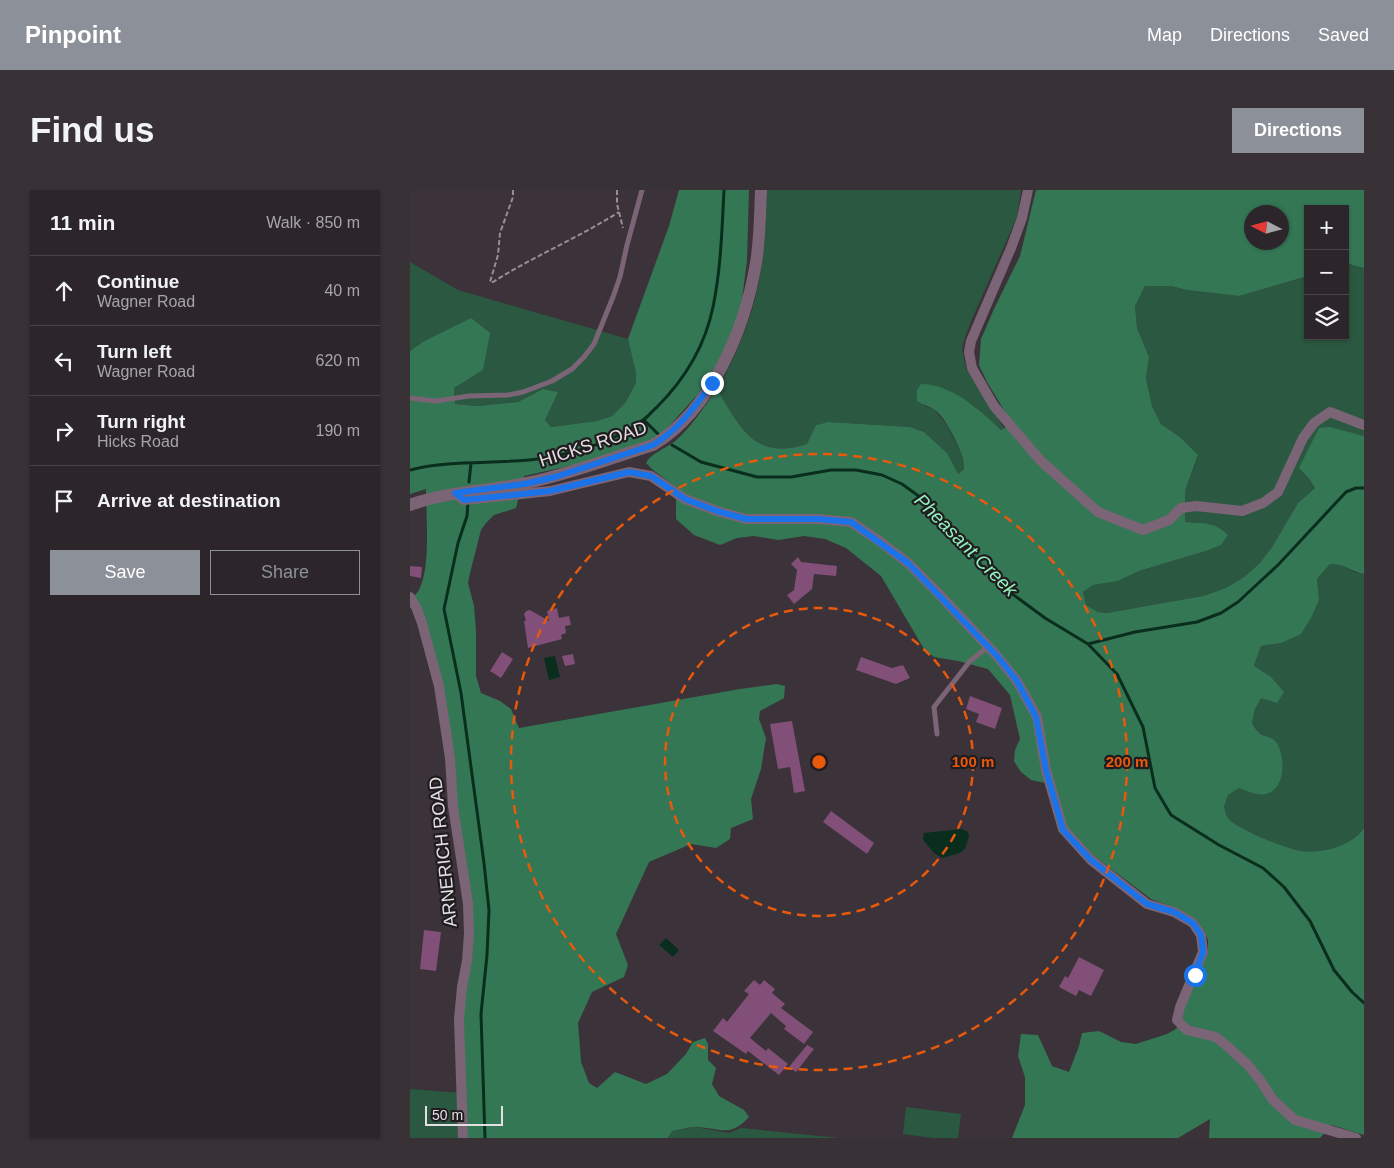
<!DOCTYPE html>
<html lang="en">
<head>
<meta charset="utf-8">
<style>
	:root { --surface:#2c262b; --page:#383237; --text:#f1f3f6; --muted:#a6a5a9; --line:#484347; --accent:#8c9099 }
	body { margin:0; font-family:Helvetica,sans-serif; background:var(--page); color:var(--text) }
	.controls { position:absolute; right:15px; top:15px; display:grid; overflow:hidden; border-radius:0px; box-shadow:0 1px 4px #0004 }
	.controls button { width:45px; height:45px; display:grid; place-items:center; padding:0; border:0; border-bottom:1px solid var(--line); background:var(--surface); color:var(--text); font:25px sans-serif }
	.compass { position:absolute; left:834px; top:15px; width:45px; height:45px; border-radius:50%; background:var(--surface); box-shadow:0 1px 4px #0004; rotate:276deg }
	.scale { position:absolute; left:15px; bottom:12px; width:78px; box-sizing:border-box; padding-left:5px; border:2px solid #e4dfe2; border-top:0; font-size:14px; line-height:18px; white-space:nowrap; color:#e4dfe2; -webkit-text-stroke:4px #201c1f; paint-order:stroke }
	.stop { position:absolute; width:15px; height:15px; margin:-11px; border:4px solid #1a73e8; border-radius:50%; background:#fff }
	.stop.end { background:#1a73e8; border-color:#fff; box-shadow:0 1px 5px #0008 }
	.list { margin:0; padding:0; list-style:none }
	h2 { display:flex; justify-content:space-between; align-items:center; height:65px; margin:0; padding:0 20px; font-size:21px }
	h2 small { font-size:16px; font-weight:400; color:var(--muted) }
	.list li { display:grid; grid-template-columns:32px 1fr auto; gap:15px; align-items:center; box-sizing:border-box; height:70px; padding:0 20px; border-top:1px solid var(--line) }
	.list b { display:block; font-size:19px; white-space:nowrap }
	.list p { margin:0; font-size:16px; white-space:nowrap; color:var(--muted) }
	.list em { font-size:16px; font-style:normal; color:var(--muted) }
	.actions { display:flex; gap:10px; padding:15px 20px }
	.actions a { flex:1; padding:11px 0; border:1px solid var(--accent); border-radius:0px; text-align:center; font-size:18px; color:var(--accent) }
	.actions .main { background:var(--accent); color:#fff }
	.icon { flex:none; width:28px; height:28px; fill:none; stroke:currentColor; stroke-width:2; stroke-linecap:round; stroke-linejoin:round }
	.map { position:relative; flex:none; width:954px; height:948px; overflow:hidden; border-radius:0px }
	header { display:flex; align-items:center; gap:30px; box-sizing:border-box; height:70px; padding:0 25px; background:var(--accent); color:#fff }
	header strong { font-size:24px }
	nav { display:flex; gap:28px; margin-inline-start:auto; font-size:18px }
	.intro { display:flex; align-items:center; justify-content:space-between; box-sizing:border-box; height:120px; padding:0 30px }
	h1 { margin:0; font-size:35px }
	.button { padding:12px 22px; border-radius:0px; background:var(--accent); color:#fff; font-size:18px; font-weight:700 }
	main { display:flex; gap:30px; padding:0 30px }
	aside { flex:1; background:var(--surface); border-radius:0px; box-shadow:0 1px 4px #0004 }
	.map>svg:first-child { display:block }
	.green { fill:#2b5840 }
	.forest { fill:#347755; fill-rule:evenodd }
	.water { fill:#0a2e1d }
	.lines { fill:none; stroke-linecap:round; stroke-linejoin:round }
	.stream { stroke:#0a2e1d; stroke-width:3 }
	.building { fill:#814f77 }
	.path { stroke:#968f94; stroke-width:2; stroke-dasharray:5 2.5; stroke-linecap:butt }
	.service { stroke:#7b6475; stroke-width:5 }
	.minor { stroke:#7b6475; stroke-width:10 }
	.tertiary { stroke:#7b6475; stroke-width:12 }
	.route { stroke:#1a73e8; stroke-width:6 }
	.ring { fill:none; stroke:#e8590c; stroke-width:2.5; stroke-dasharray:9 6 }
	.labels { text-anchor:middle; dominant-baseline:central; stroke-width:4.5; stroke-linejoin:round; paint-order:stroke }
	.street-label { font-size:18px; fill:#e4dfe2; stroke:#201c1f }
	.water-label { font-size:19px; font-style:italic; fill:#92f2bd; stroke:#201c1f }
	.centre { fill:#e8590c; stroke:#201c1f; stroke-width:2.5 }
	.ring-label { font-size:15px; text-anchor:middle; font-weight:bold; fill:#e8590c; stroke:#201c1f; stroke-width:4.5; stroke-linejoin:round; paint-order:stroke }
</style>
</head>
<body>
<header>
<strong>Pinpoint</strong>
<nav><a>Map</a><a>Directions</a><a>Saved</a></nav>
</header>
<div class="intro"><h1>Find us</h1><a class="button">Directions</a></div>
<main>
<aside>
<h2>11 min<small>Walk · 850 m</small></h2>
<ul class="list">
<li><svg class="icon" aria-label="ahead" viewBox="0 0 24 24"><path d="M12 20V5M6 11l6-6 6 6"/></svg><div><b>Continue</b><p>Wagner Road</p></div><em>40 m</em></li>
<li><svg class="icon" aria-label="left" viewBox="0 0 24 24"><path d="M17 20v-9H6M10 6l-5 5 5 5"/></svg><div><b>Turn left</b><p>Wagner Road</p></div><em>620 m</em></li>
<li><svg class="icon" aria-label="right" viewBox="0 0 24 24"><path d="M7 20v-9h11M14 6l5 5-5 5"/></svg><div><b>Turn right</b><p>Hicks Road</p></div><em>190 m</em></li>
<li><svg class="icon" aria-label="arrive" viewBox="0 0 24 24"><path d="M6 21V4h12l-3 4 3 4H6"/></svg><div><b>Arrive at destination</b></div></li>
</ul>
<div class="actions"><a class="main">Save</a><a>Share</a></div>
</aside>
<div class="map">
<svg width="954" height="948" viewBox="0 0 954 948">
	<rect width="100%" height="100%" fill="#3b3339"/>
	<path class="green" d="M357 0H611L607 27 562 129 555 147 552 159 556 178 594 238 591 240 564 216 534 198 514 216 524 219 537 235 554 269V279L547 285 537 263 514 242 500 237 418 232 406 235 397 254C344 271 330 237 307 199 330 160 346 118 352 73 356 49 356 24 357 0Z
		M0 72 48 100 218 149 226 183V193L215 213 202 226 187 231 141 237 135 230 137 222 148 202 133 199 108 212 68 216 45 214 44 198 73 180 61 128 14 151 0 161Z
		M935 73 954 78V246L947 244 889 278 900 290 905 298 888 313 862 357 850 373 834 387 816 398 793 406 697 423 688 422 676 415 673 402 683 395 708 391 729 381 796 361 811 355 787 333 775 332V301L788 266 771 248 751 234 742 216 736 189 739 167 727 138 725 116 735 96H761L777 100 829 106 898 86V146H935Z
		M930 373 944 382 954 384V638C942 656 912 664 891 661 877 659 826 639 818 628 816 625 815 620 814 617L818 605 829 598 848 604 866 551 849 543 842 533 845 519 860 486 844 476 851 456 871 453 909 410 907 389 920 374Z
		M0 899 52 903 53 948H0Z
		M496 917 551 924 548 948H523L493 944Z
		M285 937 319 943 331 938 429 948H258L262 941Z"/>
	<path class="forest" d="M269 0H339L337 70 332 110 320 154 288 204 252 244 234 254 177 272 114 286 106 318 84 325 76 333 71 340 60 383 58 393 64 416 66 441V486L71 503 90 511 101 519 109 538 330 499 367 494 375 496 374 508 350 521 349 529 356 548 351 579 341 609 343 629 321 638 320 649 306 658 281 654 239 672 206 744 218 775 214 787 182 802 168 833 171 872 179 893 187 898 205 882 236 894 257 884 276 864 283 852 295 848 298 854V870L306 878 302 894 309 906 334 920 339 927C320 948 311 938 286 937 278 937 269 940 262 941L258 948H53L49 829 59 743 29 496 1 408C4 406 7 403 9 400 21 377 16 326 16 299L0 304V161L14 151 61 128 80 143 73 180 44 198 45 214 68 216 108 212 133 199 148 202 135 230 141 237 187 231 202 226 215 213 226 193V183L218 149 259 36Z
		M626 0H954V78L935 73V19H898V86L829 106 777 100 761 96H735L725 116 727 138 739 167 736 189 742 216 751 234 771 248 788 265 775 301V332C793 334 804 331 818 345L811 355 796 361 729 381 708 391 683 395 673 402 676 415 688 422 697 423 793 406 816 398 834 387 850 373 862 357 888 313 905 298 900 290 889 278 909 238 920 237 954 246V384C939 381 935 373 920 374L907 389 909 410 901 428 891 444 871 453 851 456 844 476 860 486 874 502 867 513 851 508 845 519 842 533C844 536 846 540 849 543 854 547 863 547 866 552 876 566 876 599 856 604 848 606 837 601 829 598L818 605 814 617C815 620 816 625 818 628 826 639 877 659 891 661 912 664 942 656 954 638V945L922 935 910 948H799L800 929 768 948H602L615 915V887L608 866 611 844 628 845 642 876 659 882 669 856 672 843 689 841 711 852 726 854 757 844 766 839 772 830 774 819 798 762V750L795 742 787 730 766 718 741 709 684 666 657 638 645 595 621 590 611 582 604 571 605 560 610 549 600 505 578 479 548 471 524 467 514 459 471 386 436 358 415 349 394 346 368 350 344 346 327 348 310 355 284 345 266 329V297L243 280 236 273C241 263 255 259 264 252 281 238 294 217 307 199 330 237 344 271 397 254L406 235 418 232 500 237 514 242 537 263 548 284 554 279C554 276 554 271 553 268 549 256 535 226 525 220 519 216 513 215 507 211V200L511 194C542 194 570 220 591 240L602 233 577 192 569 175 571 149 584 119 610 66ZM842 22H872V52H842Z"/>
	<path class="water" d="M145 466 150 487 139 490 134 468Z
		M552 639 558 642 559 646 555 659 550 663 532 668 524 663 513 650 514 643Z
		M256 748 269 760 263 767 249 755Z"/>
	<g class="lines">
		<path class="stream" d="M234 230 249 245
			M262 255 291 272 347 287H381L421 280H446L472 285 492 294 510 307 571 375 601 403 635 428 678 454 707 484 733 537 745 598 761 625 809 655 853 678 874 697 900 731 924 780 942 802 954 813
			M0 280C44 269 91 275 135 268 170 262 205 251 233 230 238 227 242 221 247 217 275 189 295 156 303 117 311 79 312 38 314 0
			M59 292 61 273
			M58 312 57 326 48 353 34 419 51 503 74 673 79 720 77 765 71 824 75 948
			M678 454 725 442 787 432 811 423 828 412 868 375 936 302 946 298H954"/>
	</g>
	<path class="building" d="M388 367 391 372 427 376 426 386 404 384 402 399 384 414 377 405 384 400 387 380 381 374Z
		M0 376 12 377 11 388 0 386Z
		M147 418 149 428 159 426 161 435 155 436 156 443 151 445 152 449 118 458 114 431H116L114 424 116 421 120 420 139 431 137 421Z
		M92 462 103 469 91 488 80 481Z
		M163 464 165 474 155 476 152 466Z
		M451 467 482 478 493 475 500 488 486 494 446 480Z
		M560 506 592 518 585 539 566 532 569 524 556 519Z
		M382 531 395 601 384 603 380 577 368 579 360 534Z
		M421 621 464 653 457 664 413 632Z
		M14 740 31 742 26 781 10 779Z
		M669 767 694 780 681 806 669 800 666 806 649 797 655 786 658 788Z
		M344 790 350 795 354 790 365 799 362 803 375 814 371 818 403 842 394 854 374 839 376 836 361 823 340 848 356 861 358 858 378 874 369 885 338 861 336 864 303 841 313 828 317 832 339 804 334 801Z
		M397 855 404 859 386 882 379 877Z"/>
	<g class="lines">
		<path class="path" d="M103 0V7L90 43 88 65 80 92H83C124 66 168 48 209 22
			M207 0V14L213 38"/>
		<path class="service" d="M0 208 26 211 59 206 98 205 113 202 142 191 162 179 174 167 184 154 203 107 210 87 217 55 232 0
			M527 544 524 517 560 471 578 457"/>
		<path class="minor" d="M618 0 612 28 601 58 561 151 559 162 562 178 570 192 584 216 630 270 688 322 733 340 759 330 771 318 786 316 832 321 853 313 868 302 893 248 904 233 920 222 954 235
			M45 303 54 310 140 301 219 282 241 286 275 309 307 321 336 329H408L441 332 468 350 498 373 527 402 588 467 607 491 627 527 636 580 653 639 681 670 737 714 764 722 783 733 791 745 793 762 770 817 767 830 777 840 806 847 817 856 838 875 850 890 863 910 885 930 946 948
			M0 407 6 417 12 433 29 496 40 568 43 616 58 714 59 743 57 771 52 797 49 829 53 948"/>
		<path class="tertiary" d="M0 315C38 301 78 301 117 293 160 284 201 268 243 255 302 220 335 138 346 73 350 49 350 24 351 0"/>
	</g>
	<g class="lines">
		<path class="route" d="M302 193C285 217 268 240 243 255L145 287 114 294 45 303 54 310 140 301 219 282 241 286 275 309 307 321 336 329H408L441 332 498 373 588 467 607 491 626 527 636 580 653 640 681 670 737 714 764 722 783 733 791 745 793 762 785 785"/>
	</g>
	<g class="ring">
		<circle cx="409" cy="572" r="154"/>
		<circle cx="409" cy="572" r="308"/>
	</g>
	<g class="labels">
		<g class="street-label">
			<text transform="translate(183 254) rotate(-18)">HICKS ROAD</text>
			<text transform="translate(33 662) rotate(-96)">ARNERICH ROAD</text>
		</g>
		<g class="water-label">
			<text transform="translate(556 355) rotate(45)">Pheasant Creek</text>
		</g>
	</g>
	<circle cx="409" cy="572" r="8" class="centre"/>
	<g class="ring-label">
		<text x="563" y="577">100 m</text>
		<text x="717" y="577">200 m</text>
	</g>
</svg>
<div class="controls">
<button>+</button>
<button>−</button>
<button><svg class="icon" aria-label="layers" viewBox="0 0 24 24"><path d="M12 4l9 5-9 5-9-5zM3 14l9 5 9-5"/></svg></button>
</div>
<svg class="compass" viewBox="-18 -18 36 36"><path d="M0-13l5 13h-10z" fill="#e53935"/><path d="M0 13l5-13h-10z" fill="#a6a5a9"/></svg>
<div class="scale">50 m</div>
<div class="stop" style="left:785px;top:785px"></div>
<div class="stop end" style="left:302px;top:193px"></div>
</div>
</main>
</body>
</html>
